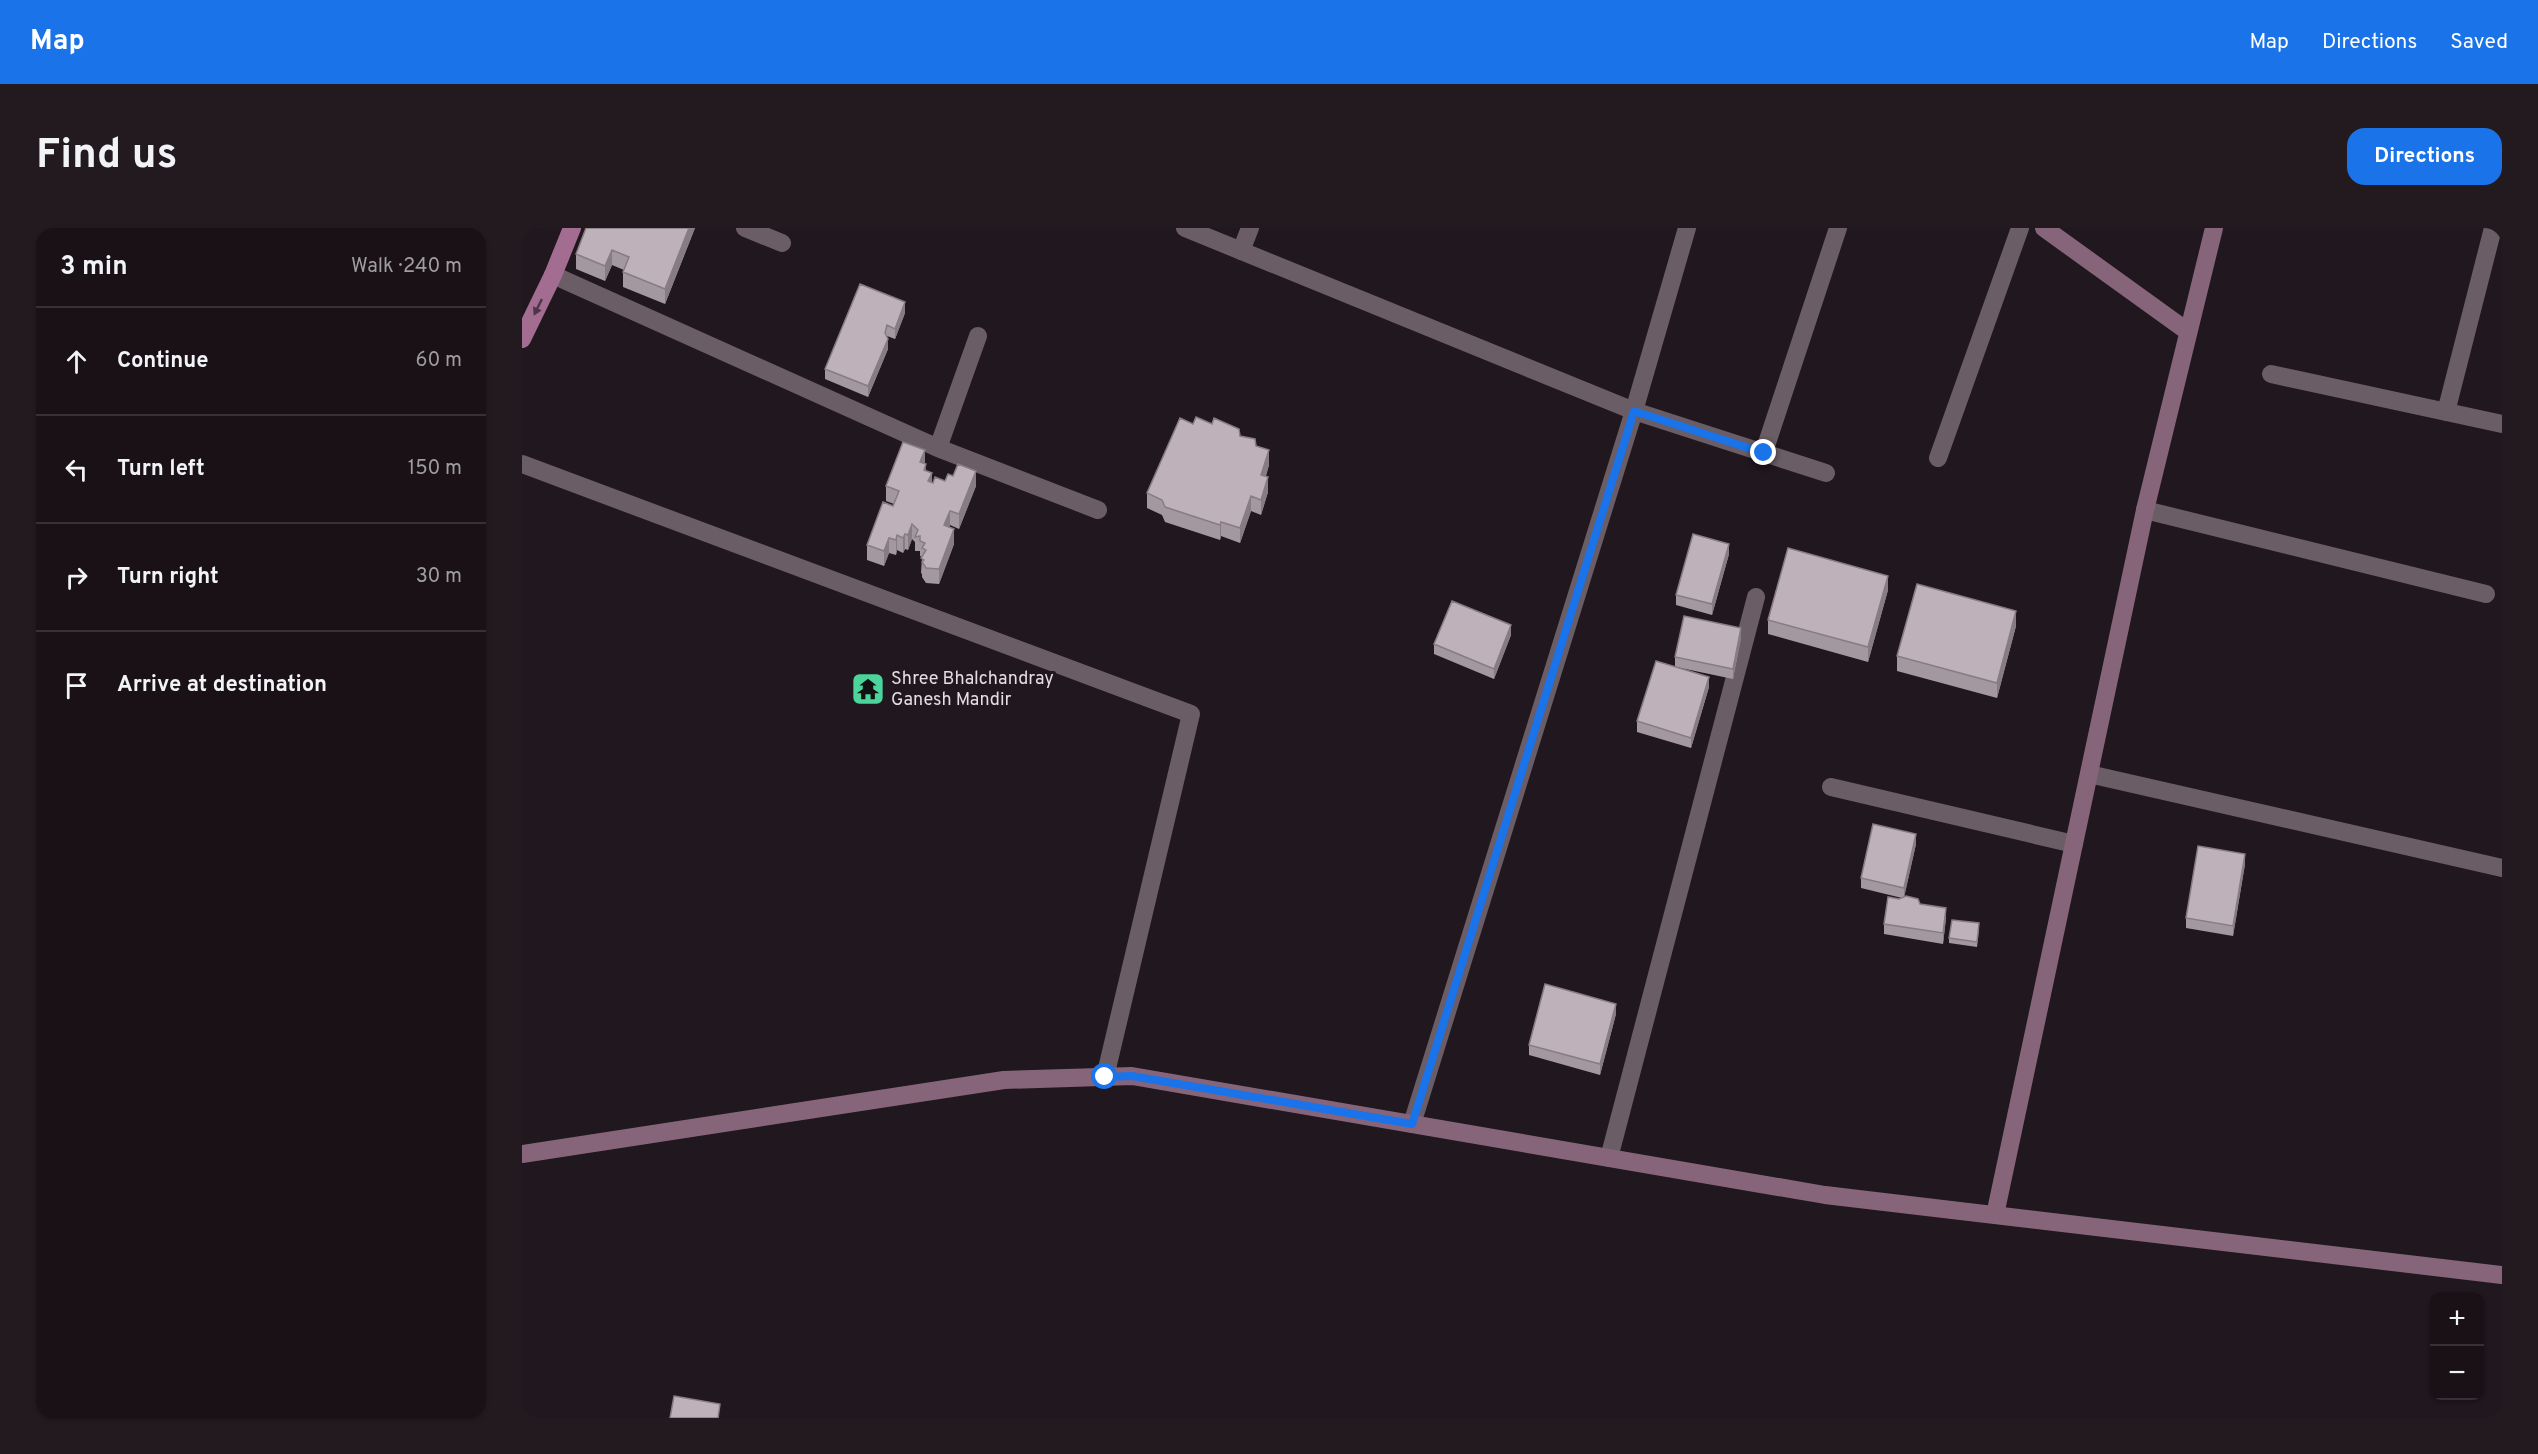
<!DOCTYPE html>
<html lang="en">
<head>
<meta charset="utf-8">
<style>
	:root { --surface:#191116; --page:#221a1f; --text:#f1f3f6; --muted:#9f9da1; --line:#373135; --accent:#1a73e8 }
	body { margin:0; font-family:Overpass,sans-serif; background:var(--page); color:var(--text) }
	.controls { position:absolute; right:18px; bottom:18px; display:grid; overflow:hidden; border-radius:12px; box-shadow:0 2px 4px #0004 }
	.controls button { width:54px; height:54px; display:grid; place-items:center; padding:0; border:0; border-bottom:2px solid var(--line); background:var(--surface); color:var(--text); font:30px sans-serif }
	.stop { position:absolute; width:18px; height:18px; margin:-14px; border:4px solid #1a73e8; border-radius:50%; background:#fff }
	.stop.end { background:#1a73e8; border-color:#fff; box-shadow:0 2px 6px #0008 }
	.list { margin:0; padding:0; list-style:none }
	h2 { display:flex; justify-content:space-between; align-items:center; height:78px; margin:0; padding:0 24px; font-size:26px }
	h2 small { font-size:20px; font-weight:400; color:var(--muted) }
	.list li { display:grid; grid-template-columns:39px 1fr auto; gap:18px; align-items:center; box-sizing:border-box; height:108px; padding:0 24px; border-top:2px solid var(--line) }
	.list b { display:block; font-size:22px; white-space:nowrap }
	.list em { font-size:20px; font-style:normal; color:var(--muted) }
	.icon { flex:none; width:33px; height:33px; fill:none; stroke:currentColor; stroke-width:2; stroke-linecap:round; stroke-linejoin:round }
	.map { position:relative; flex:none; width:1980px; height:1190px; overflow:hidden; border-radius:18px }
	header { display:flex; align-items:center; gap:36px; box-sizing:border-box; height:84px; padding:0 30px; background:var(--accent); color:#fff }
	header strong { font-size:28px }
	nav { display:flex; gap:33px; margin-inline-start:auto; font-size:21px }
	.intro { display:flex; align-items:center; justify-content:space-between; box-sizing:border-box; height:144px; padding:0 36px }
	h1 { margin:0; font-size:42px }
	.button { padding:15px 27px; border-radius:18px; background:var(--accent); color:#fff; font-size:21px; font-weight:700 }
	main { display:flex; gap:36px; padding:0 36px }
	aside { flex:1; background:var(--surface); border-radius:18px; box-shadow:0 2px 4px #0004 }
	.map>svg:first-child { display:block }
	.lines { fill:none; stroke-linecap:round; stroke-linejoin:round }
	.street { stroke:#6a5d65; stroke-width:18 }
	.secondary { stroke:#86657b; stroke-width:18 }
	.primary { stroke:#a26d91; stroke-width:18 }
	.wall { fill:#a498a0 }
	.shaded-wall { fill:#867c82 }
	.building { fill:#bfb1ba; stroke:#867c82; stroke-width:1.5 }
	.oneway { fill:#4e3546 }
	.route { stroke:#1a73e8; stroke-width:8 }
	.labels { text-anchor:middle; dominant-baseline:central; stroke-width:6; stroke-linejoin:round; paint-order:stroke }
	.poi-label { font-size:18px; fill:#e4dde1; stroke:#21171e; text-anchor:start }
</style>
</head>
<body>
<header>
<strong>Map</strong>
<nav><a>Map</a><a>Directions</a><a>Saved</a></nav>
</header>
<div class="intro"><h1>Find us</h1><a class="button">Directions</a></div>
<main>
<aside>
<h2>3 min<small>Walk · 240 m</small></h2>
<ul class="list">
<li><svg class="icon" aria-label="ahead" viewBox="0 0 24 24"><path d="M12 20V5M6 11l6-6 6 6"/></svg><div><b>Continue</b></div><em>60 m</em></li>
<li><svg class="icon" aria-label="left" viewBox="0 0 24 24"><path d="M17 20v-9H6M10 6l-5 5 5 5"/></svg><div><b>Turn left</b></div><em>150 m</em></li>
<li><svg class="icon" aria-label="right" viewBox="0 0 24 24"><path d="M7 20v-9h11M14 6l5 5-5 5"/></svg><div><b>Turn right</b></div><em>30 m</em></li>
<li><svg class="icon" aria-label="arrive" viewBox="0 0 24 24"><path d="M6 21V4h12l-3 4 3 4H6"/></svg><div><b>Arrive at destination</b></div></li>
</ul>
</aside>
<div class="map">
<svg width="1980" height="1190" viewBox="0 0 1980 1190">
	<rect width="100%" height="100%" fill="#21171e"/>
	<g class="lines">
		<path class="street" d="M223 0 260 15
			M663 0 1112 183 1165 0
			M719 23 728 0
			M31 47 416 220 576 282
			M1749 146 1980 196
			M1924 184 1971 0
			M416 220 456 108
			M1242 224 1316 0
			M1416 230 1498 0
			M0 236 669 486 583 849
			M1623 282 1964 366
			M1567 546 1980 640
			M1309 559 1552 616
			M890 896 1112 183 1304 245
			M1087 930 1234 369"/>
		<path class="secondary" d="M1522 0 1665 103
			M0 926 482 852 610 848 1303 967 1980 1047
			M1473 987 1623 282 1692 0"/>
		<path class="primary" d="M0 111 31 47 50 0"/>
	</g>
	<path class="wall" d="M173 0 143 76 101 59V44L102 42 90 37 83 53 54 41V26Z
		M383 85 373 111 365 108 366 121 346 169 303 151V141Z
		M671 196 718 208 747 237 744 248 746 264 739 287 729 283 718 315 699 308 698 312 643 294 640 287 625 280V265Z
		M403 236 404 243 410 255 423 253 454 258 437 301 428 297 427 299 432 316 417 356 404 355 400 349V346L399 345 400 329 398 328V323H393V314L390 311 386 322 383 321 381 325 375 322 374 327 367 325 362 338 345 332V317L372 276 364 273V258Z
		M1207 326 1190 387 1154 377V367Z
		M1366 362 1346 434 1246 406V392Z
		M1494 398 1475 470 1375 443V428Z
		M989 407 972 451 912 426V416Z
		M1219 410 1211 451 1154 439 1187 459 1169 520 1115 504V493L1153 439V429Z
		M1394 616 1382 669 1398 676 1424 690 1421 716 1362 706V696L1377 671 1380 670 1339 660V650Z
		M1723 636 1711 708 1664 700V690Z
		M1457 701 1455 719 1427 715V710Z
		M1094 786 1078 847 1007 827V817Z"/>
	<path class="shaded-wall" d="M167 0H173L143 76V61Z
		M90 22V37L83 53V38Z
		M383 74V85L373 111V101Z
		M366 111V121L346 169V158Z
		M403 222V237L398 234Z
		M747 222V237L739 262V247Z
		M454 243V258L437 301V286Z
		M410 245V260L406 253Z
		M746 249V264L739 287V272Z
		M729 268V283L718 315V300Z
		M428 283V297L422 312V297Z
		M699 294V308L698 312V297Z
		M390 296V311L386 322V307Z
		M432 301V316L417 356V341Z
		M383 306V321L381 325V310Z
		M375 307V322L374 327V312Z
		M367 310V325L362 338V323Z
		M1207 316V326L1190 387V376Z
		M1366 348V362L1346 434V419Z
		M1494 383V398L1475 470V455Z
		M989 397V407L972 451V441Z
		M1219 400V410L1211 451V441Z
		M1187 449V459L1169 520V510Z
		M1394 606V616L1382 670V660Z
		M1723 626V636L1711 708V698Z
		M1424 680V690L1421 716V705Z
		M1094 776V786L1078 847V836Z"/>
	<path class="building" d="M64 0H167L143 61 101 44 107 29 90 22 83 38 54 26Z
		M338 56 383 74 373 101 365 97 363 105 366 111 346 158 303 141Z
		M674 189 690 196 692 190 717 201 718 208 733 211 734 218 747 222 739 247 746 249 739 272 729 268 718 300 699 294 698 297 643 279 640 272 625 265 658 190 671 196Z
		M381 214 403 222 398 234 404 236 402 242 410 245 406 253 411 255 413 249 423 253 426 246 431 248 436 236 454 243 437 286 428 283 422 297 432 301 417 341 404 340 400 334 402 332 399 330 404 322 400 320 403 315 398 313V308L393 309 396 302 390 296 386 307 383 306 381 310 375 307 374 312 367 310 362 323 345 317 361 274 371 278 377 263 364 258Z
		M1171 306 1207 316 1190 376 1154 367Z
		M1266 320 1366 348 1346 419 1246 392Z
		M1395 356 1494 383 1475 455 1375 428Z
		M930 373 989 397 972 441 912 416Z
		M1162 388 1219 400 1211 441 1153 429Z
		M1134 433 1187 449 1169 510 1115 493Z
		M1351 596 1394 606 1382 660 1339 650Z
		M1676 618 1723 626 1711 698 1664 690Z
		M1384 668 1396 671 1398 676 1424 680 1421 705 1362 696 1366 669 1377 671Z
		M1430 692 1457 695 1455 714 1427 710Z
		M1023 756 1094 776 1078 836 1007 817Z
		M152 1168 198 1176 196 1190H148Z"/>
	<defs><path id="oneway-solid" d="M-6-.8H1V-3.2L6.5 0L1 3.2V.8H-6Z" transform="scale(1.5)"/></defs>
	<use class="oneway" href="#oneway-solid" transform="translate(16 79) rotate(116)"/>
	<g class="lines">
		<path class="route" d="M583 849 610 848 890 896 1112 183 1242 225"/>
	</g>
	<defs>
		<g id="temple-square" transform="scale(1.725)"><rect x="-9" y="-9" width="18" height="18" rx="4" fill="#4bd49b" stroke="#21171e"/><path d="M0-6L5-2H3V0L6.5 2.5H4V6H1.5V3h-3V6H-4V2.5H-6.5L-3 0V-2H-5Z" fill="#111"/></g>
	</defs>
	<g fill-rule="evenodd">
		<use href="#temple-square" x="346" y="461"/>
	</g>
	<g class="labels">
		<g class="poi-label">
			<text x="369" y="451">Shree Bhalchandray<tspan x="369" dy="21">Ganesh Mandir</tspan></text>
		</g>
	</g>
</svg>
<div class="controls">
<button>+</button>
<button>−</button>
</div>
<div class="stop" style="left:583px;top:849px"></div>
<div class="stop end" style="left:1242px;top:225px"></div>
</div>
</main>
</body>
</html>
